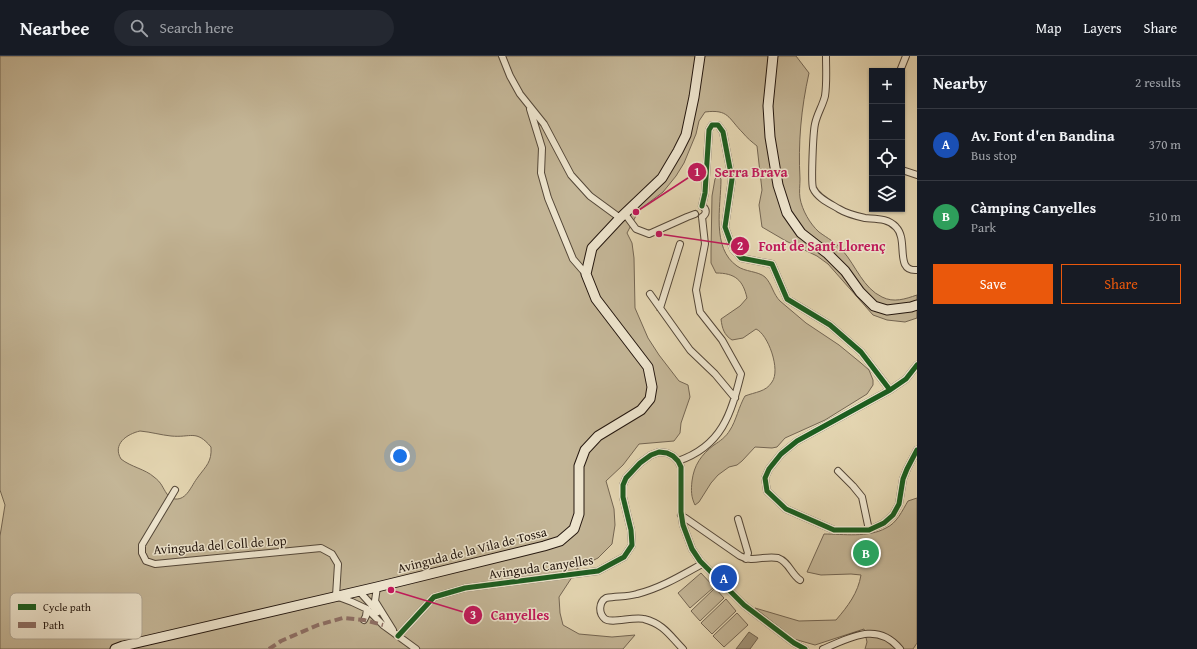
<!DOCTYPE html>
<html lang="en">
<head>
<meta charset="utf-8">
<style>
	:root { --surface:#171b24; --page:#242831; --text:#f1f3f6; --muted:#9ea1a6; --line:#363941; --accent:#ea580c }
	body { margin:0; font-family:"Gentium Book Plus",serif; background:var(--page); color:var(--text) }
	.controls { position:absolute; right:12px; top:12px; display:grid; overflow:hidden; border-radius:0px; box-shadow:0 1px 3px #0004 }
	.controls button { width:36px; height:36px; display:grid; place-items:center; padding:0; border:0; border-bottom:1px solid var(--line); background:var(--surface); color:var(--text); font:20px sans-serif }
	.you { position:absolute; left:400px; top:400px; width:14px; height:14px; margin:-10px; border:3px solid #fff; border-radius:50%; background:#1a73e8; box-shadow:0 0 0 6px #1a73e833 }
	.badge { display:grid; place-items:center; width:26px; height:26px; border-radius:50%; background:var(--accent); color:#fff; font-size:13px; font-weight:700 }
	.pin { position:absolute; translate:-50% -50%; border:2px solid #fff; box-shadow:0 1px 4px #0006 }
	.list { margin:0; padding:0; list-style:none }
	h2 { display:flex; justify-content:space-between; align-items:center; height:52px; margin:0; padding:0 16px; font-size:17px }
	h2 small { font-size:13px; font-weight:400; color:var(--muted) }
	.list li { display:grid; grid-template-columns:26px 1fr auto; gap:12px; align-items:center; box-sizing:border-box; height:72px; padding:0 16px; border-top:1px solid var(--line) }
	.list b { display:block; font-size:15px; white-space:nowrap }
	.list p { margin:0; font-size:13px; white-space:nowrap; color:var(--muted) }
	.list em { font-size:13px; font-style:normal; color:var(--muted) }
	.actions { display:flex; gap:8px; padding:12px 16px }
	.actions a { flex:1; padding:9px 0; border:1px solid var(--accent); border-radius:0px; text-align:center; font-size:14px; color:var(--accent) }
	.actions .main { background:var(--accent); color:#fff }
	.icon { flex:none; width:22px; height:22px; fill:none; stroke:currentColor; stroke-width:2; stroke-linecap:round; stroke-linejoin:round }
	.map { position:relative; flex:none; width:917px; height:593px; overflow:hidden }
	header { display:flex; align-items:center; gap:24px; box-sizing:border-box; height:56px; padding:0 20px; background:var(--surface); border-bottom:1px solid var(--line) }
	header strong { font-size:19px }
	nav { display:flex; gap:22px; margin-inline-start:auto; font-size:14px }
	.search { width:280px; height:36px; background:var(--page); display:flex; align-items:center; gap:10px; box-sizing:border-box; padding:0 14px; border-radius:22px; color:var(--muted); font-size:15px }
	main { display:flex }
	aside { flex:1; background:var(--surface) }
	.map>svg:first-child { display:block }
	.green { fill:#c4b697; stroke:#746653; fill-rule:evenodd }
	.water { fill:#a3967b; stroke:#706350 }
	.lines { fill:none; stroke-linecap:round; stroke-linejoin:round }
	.minor-casing { stroke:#544738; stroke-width:8 }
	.secondary-casing { stroke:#24170f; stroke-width:11 }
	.minor { stroke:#eee5ce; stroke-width:6 }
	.secondary { stroke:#eee5ce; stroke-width:9 }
	.quiet { stroke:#8d6e63; stroke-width:4; stroke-dasharray:8 4; stroke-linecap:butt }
	.cycleway-casing { stroke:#eee5ce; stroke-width:8 }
	.cycleway { stroke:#1b5e20; stroke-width:5 }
	.labels { text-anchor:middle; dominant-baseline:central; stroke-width:3; stroke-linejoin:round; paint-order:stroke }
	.street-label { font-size:13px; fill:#24170f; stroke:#eee5ce }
	.key { fill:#eee5ce; stroke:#b1a795; stroke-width:1 }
	.key-label { font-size:11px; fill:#24170f }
	.leader { fill:none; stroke:#c2185b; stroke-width:1.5 }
	.callout-dot { fill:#c2185b; stroke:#eee5ce; stroke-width:1.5 }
	.mark-label { font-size:12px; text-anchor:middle; font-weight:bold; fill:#fff }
	.callout-label { font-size:14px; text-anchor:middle; font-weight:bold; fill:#c2185b; stroke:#eee5ce; stroke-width:3; stroke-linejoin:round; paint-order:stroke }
</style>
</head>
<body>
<header>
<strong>Nearbee</strong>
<div class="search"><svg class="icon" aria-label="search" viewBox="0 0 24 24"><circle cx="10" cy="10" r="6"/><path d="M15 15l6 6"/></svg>Search here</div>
<nav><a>Map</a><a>Layers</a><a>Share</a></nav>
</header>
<main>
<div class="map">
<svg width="917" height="593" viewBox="0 0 917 593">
	<rect width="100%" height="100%" fill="#e5d7b3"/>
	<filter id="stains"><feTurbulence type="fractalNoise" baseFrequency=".005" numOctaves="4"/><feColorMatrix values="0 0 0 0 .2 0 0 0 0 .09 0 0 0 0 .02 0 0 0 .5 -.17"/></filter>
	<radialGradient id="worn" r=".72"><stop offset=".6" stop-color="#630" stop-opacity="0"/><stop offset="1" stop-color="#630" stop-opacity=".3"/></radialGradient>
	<path class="green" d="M0 0H796L809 17C801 53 798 87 800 123 800 129 799 136 800 142 802 154 810 168 819 176 827 182 837 187 843 195 856 210 863 232 882 241 894 247 905 243 917 239V262L905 266 887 264 873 259 828 208 817 200 786 185 762 171 759 149 762 134 757 90C752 86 747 82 743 77 728 62 729 53 705 56L699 65 696 78 684 107 676 120 663 136 639 154 627 177 632 187 634 202 635 252 648 282 659 299 679 325 688 329 690 341 681 367 680 377 674 385 639 388 623 409 606 425 614 453 615 469 612 488 598 502 578 512 559 541 560 557 563 569 579 578 612 581 635 579 623 593H0V480L5 449 0 434ZM140 375C151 376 161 379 171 380 191 382 196 373 211 391 212 406 206 410 198 421 191 430 187 444 175 443 171 442 169 441 167 438 162 431 162 427 154 421 145 413 131 411 121 403 112 388 127 378 140 375Z
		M718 119 721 123C721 150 711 192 737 210 745 216 758 215 765 221 772 228 773 238 780 245L806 267 839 289 861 307 869 314 873 324V329L867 338 825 364 785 382 777 391 772 392 755 391 742 405 737 409 729 411 718 419 711 427 699 446 695 449C691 441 691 434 692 425 694 409 701 399 714 389 720 385 726 381 730 374 736 365 739 350 745 340 755 336 766 336 772 326 781 314 768 278 756 273L743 282 732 284C724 279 722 272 721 263L740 250 747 242C743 224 735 217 716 217L711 207V195L712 140 715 123Z
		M917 442V587L913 593H865L867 586 864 573 815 589 794 583 755 552 799 565 836 564C848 550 858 537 861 519L851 518 821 519 807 516 824 478C844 478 868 482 886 472 897 467 902 455 908 445Z
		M701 517 714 531 690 552 678 537Z
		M715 532 724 542 700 565 691 555Z
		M726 543 736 555 712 578 701 567Z
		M737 557 748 569 724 591 713 580Z"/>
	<path class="water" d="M749 576 758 582 750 593H736Z"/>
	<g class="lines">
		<g class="minor-casing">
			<path id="minor" d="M502 0 510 20 520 38 544 68 571 119 590 140 620 162
				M826 0C826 13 827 27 825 40 823 49 817 58 815 68 813 77 811 126 813 132 817 142 831 148 839 153 847 158 856 160 865 162 876 163 888 162 896 171 909 184 894 216 917 214
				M900 15 906 0
				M530 53 542 92 541 117 548 142 573 203 586 218
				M902 114 917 119
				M702 150 705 137 709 74 712 69H718L723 76 732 123 725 171 733 193 741 202 772 208 787 243 830 269 861 296 890 334
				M625 158 636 173 649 178 687 161 695 158
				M702 161C707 158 707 153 702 150
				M650 238 690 294 715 318 735 342
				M660 252 680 188
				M917 309 906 323 890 334 797 385 781 398 769 413 765 422 767 435 786 453 834 474H869L884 467 893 459 899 448 903 423 907 413 917 394
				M678 405C722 390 731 358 741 318L722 284 700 256 696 234 705 188 702 161
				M838 415 853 430 862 441 869 474
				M175 434 142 489V497L146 505 155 508 321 492 332 498 338 508 336 540 352 546 367 553 383 569 416 593
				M681 459 740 500C752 507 765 499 778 502 789 506 791 518 800 524
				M738 463 748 497 746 503
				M377 531 375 545 393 574
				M359 535 378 556
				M364 564 366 560 367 553
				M398 580 434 541 465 532 598 515 624 501 632 489 631 474 623 441V429L626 422 640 407 651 399 659 396 667 397 673 400 678 405 681 411V456L683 469 692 493 700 505 744 549 794 587 805 593
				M683 593C670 580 664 568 644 563 634 560 612 568 605 563 598 557 599 546 606 542 617 540 627 541 637 538 661 532 682 519 702 508
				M823 593C850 582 877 565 900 593"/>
		</g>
		<g class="secondary-casing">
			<path id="secondary" d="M773 0 768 50 770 81 778 129 787 157 801 177 828 198 845 215 860 236 874 250 887 254 911 251 917 249
				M115 593 123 590 377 531 544 490 560 485 574 473 579 458V410L585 394 598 380 641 354 650 343 652 331 648 311 596 243 586 218 592 192 620 162 662 122 678 95 686 79 694 41 700 0"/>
		</g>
		<use href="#minor" class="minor"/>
		<use href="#secondary" class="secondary"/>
		<path class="quiet" d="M269 593 281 585 318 569 343 562 364 564 383 569"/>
		<g class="cycleway-casing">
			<path id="cycleway" d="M702 150 705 137 709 74 712 69H718L723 76 732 123 725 171 733 193 741 202 772 208 787 243 830 269 861 296 890 334
				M917 309 906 323 890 334 797 385 781 398 769 413 765 422 767 435 786 453 834 474H869L884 467 893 459 899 448 903 423 907 413 917 394
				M398 580 434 541 465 532 598 515 624 501 632 489 631 474 623 441V429L626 422 640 407 651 399 659 396 667 397 673 400 678 405 681 411V456L683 469 692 493 700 505 744 549 794 587 805 593"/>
		</g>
		<use href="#cycleway" class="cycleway"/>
	</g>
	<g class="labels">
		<g class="street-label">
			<text transform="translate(220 489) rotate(-4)">Avinguda del Coll de Lop</text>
			<text transform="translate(472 494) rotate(-14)">Avinguda de la Vila de Tossa</text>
			<text transform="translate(541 511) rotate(-8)">Avinguda Canyelles</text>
		</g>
	</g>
	<rect x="10" y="537" width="132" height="46" rx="6" class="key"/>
	<rect x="18" y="548" width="18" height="6" fill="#1b5e20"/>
	<rect x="18" y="566" width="18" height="6" fill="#8d6e63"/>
	<g class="key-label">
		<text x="43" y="555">Cycle path</text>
		<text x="43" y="573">Path</text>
	</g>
	<path class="leader" d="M636 156L697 116M659 178L740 190M391 534L473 559"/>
	<g class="callout-dot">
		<circle cx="636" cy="156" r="4"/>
		<circle cx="659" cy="178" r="4"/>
		<circle cx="391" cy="534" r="4"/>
		<circle cx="697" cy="116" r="10"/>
		<circle cx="740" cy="190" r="10"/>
		<circle cx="473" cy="559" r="10"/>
	</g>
	<g class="mark-label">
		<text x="697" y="120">1</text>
		<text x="740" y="194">2</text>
		<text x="473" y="563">3</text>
	</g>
	<g class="callout-label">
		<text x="751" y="121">Serra Brava</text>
		<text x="822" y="195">Font de Sant Llorenç</text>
		<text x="520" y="564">Canyelles</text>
	</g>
	<rect width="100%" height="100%" filter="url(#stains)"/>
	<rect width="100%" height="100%" fill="url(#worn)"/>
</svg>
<div class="controls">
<button>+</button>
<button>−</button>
<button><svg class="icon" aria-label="locate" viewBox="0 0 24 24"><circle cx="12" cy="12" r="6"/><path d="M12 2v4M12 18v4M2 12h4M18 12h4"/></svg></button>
<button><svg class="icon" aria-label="layers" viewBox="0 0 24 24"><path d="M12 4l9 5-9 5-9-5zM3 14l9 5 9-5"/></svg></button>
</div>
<div class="you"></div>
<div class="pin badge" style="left:724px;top:522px;background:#1a4fb4">A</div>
<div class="pin badge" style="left:866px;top:497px;background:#2e9e5b">B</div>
</div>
<aside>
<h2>Nearby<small>2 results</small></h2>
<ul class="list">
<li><span class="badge" style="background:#1a4fb4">A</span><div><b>Av. Font d'en Bandina</b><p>Bus stop</p></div><em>370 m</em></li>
<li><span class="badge" style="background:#2e9e5b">B</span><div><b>Càmping Canyelles</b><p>Park</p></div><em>510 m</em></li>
</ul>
<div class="actions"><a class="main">Save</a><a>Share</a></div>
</aside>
</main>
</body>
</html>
